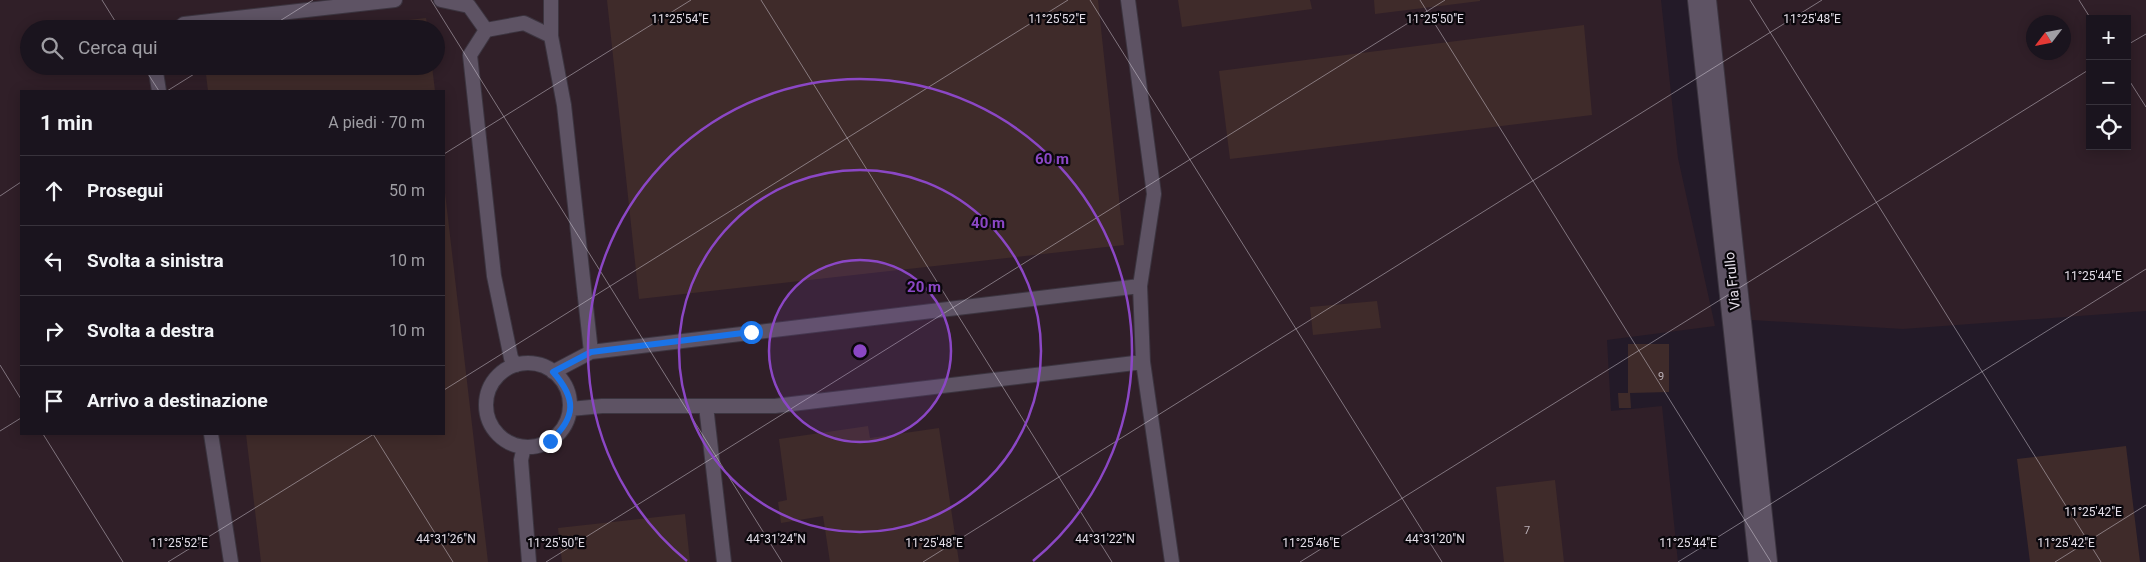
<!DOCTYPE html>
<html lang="it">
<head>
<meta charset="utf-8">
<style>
	:root { --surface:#1a141e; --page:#27212b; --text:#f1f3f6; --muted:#9f9ea4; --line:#38333c }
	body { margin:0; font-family:Roboto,sans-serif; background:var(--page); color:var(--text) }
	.controls { position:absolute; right:15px; top:15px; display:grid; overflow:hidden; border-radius:0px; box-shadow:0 2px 12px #0003 }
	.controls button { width:45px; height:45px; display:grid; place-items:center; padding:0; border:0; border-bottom:1px solid var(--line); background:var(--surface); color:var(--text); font:25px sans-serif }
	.compass { position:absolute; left:2026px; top:15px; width:45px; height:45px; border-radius:50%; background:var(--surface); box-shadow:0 2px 12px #0003; rotate:238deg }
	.stop { position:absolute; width:15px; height:15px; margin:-11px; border:4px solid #1a73e8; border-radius:50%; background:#fff }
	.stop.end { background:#1a73e8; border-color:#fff; box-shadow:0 1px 5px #0008 }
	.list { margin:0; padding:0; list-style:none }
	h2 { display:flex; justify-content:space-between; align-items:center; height:65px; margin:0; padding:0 20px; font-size:21px }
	h2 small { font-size:16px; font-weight:400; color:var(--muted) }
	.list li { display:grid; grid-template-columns:32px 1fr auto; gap:15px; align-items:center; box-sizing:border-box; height:70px; padding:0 20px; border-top:1px solid var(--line) }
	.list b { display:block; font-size:19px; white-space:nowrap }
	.list em { font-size:16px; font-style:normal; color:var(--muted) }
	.icon { flex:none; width:28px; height:28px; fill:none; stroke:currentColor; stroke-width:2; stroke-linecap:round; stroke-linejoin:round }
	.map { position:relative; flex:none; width:2146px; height:562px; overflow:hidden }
	.search { position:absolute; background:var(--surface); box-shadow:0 2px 12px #0003; left:20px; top:20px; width:425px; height:55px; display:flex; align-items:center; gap:12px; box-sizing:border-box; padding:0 18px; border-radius:28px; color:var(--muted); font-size:19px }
	.panel { position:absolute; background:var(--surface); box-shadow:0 2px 12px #0003; left:20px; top:90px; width:425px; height:345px; border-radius:0px }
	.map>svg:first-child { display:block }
	.industrial { fill:#301f28; fill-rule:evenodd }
	.building { fill:#3f2b2a }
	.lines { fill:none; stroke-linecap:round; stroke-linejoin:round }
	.service-casing { stroke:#3c3540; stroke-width:16 }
	.tertiary-casing { stroke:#3c3540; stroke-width:30 }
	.service { stroke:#5e5364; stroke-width:14 }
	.tertiary { stroke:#5e5364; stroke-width:28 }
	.route { stroke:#1a73e8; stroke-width:6 }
	.ticks { fill:none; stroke:#e4dee8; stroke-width:1; stroke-opacity:0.45 }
	.ring { fill:none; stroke:#8b47c5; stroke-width:2.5 }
	.labels { text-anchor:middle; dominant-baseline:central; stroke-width:4.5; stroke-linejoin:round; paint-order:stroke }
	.number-label { font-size:11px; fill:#bbb1b8 }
	.street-label { font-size:14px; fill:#e4dee8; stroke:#0a070c }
	.ticks-label { font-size:12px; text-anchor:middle; fill:#e4dee8; stroke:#0a070c; stroke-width:4.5; stroke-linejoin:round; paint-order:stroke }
	.centre { fill:#8b47c5; stroke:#0a070c; stroke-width:2.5 }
	.ring-label { font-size:15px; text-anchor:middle; font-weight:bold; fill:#8b47c5; stroke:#0a070c; stroke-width:4.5; stroke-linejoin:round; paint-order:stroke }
</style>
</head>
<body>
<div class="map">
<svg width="2146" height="562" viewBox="0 0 2146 562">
	<rect width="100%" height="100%" fill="#231a28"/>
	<path class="industrial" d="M0 0H1661L1678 158 1715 326 1607 340 1611 411 1662 406 1678 562H0ZM29 29H436V66H29ZM21 91H444V434H21Z
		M1714 0H2146V311L1903 329 1752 320ZM2090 19H2127V146H2090ZM2034 22H2064V52H2034Z"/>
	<path class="building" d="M607 0H1098L1124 245 639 299Z
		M1178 0H1310L1312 9 1182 27Z
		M1374 0H1480V1L1375 14Z
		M426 18 428 29H347L346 27Z
		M1584 25 1592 115 1230 159 1219 71Z
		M205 66H432L435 91H208Z
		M444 184 488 562H261L246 434H444Z
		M1377 301 1381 328 1313 335 1310 307Z
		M1628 344H1669V392L1630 393 1631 408H1619L1618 393H1628Z
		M868 426 870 438 939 428 959 562H830L823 516 781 523 778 502 787 500 779 439Z
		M2126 446 2140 562H2030L2017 459Z
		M1555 480 1564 562H1504L1496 487Z
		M685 514 690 562H562L558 528Z"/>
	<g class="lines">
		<g class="service-casing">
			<path id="service" d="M441 0 469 6 486 30
				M1128 0 1154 194 1140 286
				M178 29 184 24 395 0
				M551 36V0
				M155 66 159 91
				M486 405a42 42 0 1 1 84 0a42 42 0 1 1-84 0Z
				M516 365 511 358 494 276 470 55 486 30 524 23 551 36 564 105 591 352 1140 286 1143 362
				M553 372 591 352
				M706 406 724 562
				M570 409 602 406H775L1143 362 1172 562
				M211 434 231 562
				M524 447 521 460 529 562"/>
		</g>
		<g class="tertiary-casing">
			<path id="tertiary" d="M1702 0 1763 562"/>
		</g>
		<use href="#service" class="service"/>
		<use href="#tertiary" class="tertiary"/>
	</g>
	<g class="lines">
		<path class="route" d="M550 441C577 417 576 398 553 372L591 352 751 332"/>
	</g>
	<path class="ticks" d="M102 0 120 29M431 0 782 562M761 0 1112 562M1090 0 1442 562M1420 0 1771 562M1750 0 2101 562M2079 0 2091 19M267 29 313 0M2127 45 2146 34M143 66 159 91M2127 77 2146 107M167 91 207 66M444 154 691 0M0 196 21 182M0 365 21 399M444 390 1068 0M0 431 21 418M43 434 123 562M373 434 453 562M168 562 374 434M546 562 1445 0M923 562 1822 0M1300 562 2090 69M1678 562 2146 269M2055 562 2146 505"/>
	<circle cx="860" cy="351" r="91" fill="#8b47c5" fill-opacity=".12"/>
	<g class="ring">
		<circle cx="860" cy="351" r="91"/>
		<circle cx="860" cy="351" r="181"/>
		<path d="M687 561A272 272 0 1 1 1033 561"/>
	</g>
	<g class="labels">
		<g class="number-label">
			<text x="1661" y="376">9</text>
			<text x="1527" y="530">7</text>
		</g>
		<g class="street-label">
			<text transform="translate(1732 281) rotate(-96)">Via Frullo</text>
		</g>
	</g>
	<g class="ticks-label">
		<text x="1812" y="23">11°25'48"E</text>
		<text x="680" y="23">11°25'54"E</text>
		<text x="1057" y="23">11°25'52"E</text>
		<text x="1435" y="23">11°25'50"E</text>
		<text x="2093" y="280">11°25'44"E</text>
		<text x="2093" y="516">11°25'42"E</text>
		<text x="446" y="543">44°31'26"N</text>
		<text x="776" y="543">44°31'24"N</text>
		<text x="1105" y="543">44°31'22"N</text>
		<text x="1435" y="543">44°31'20"N</text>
		<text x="179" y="547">11°25'52"E</text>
		<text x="556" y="547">11°25'50"E</text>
		<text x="934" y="547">11°25'48"E</text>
		<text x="1311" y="547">11°25'46"E</text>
		<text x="1688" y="547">11°25'44"E</text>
		<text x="2066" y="547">11°25'42"E</text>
	</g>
	<circle cx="860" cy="351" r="8" class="centre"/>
	<g class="ring-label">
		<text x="1052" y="164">60 m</text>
		<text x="988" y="228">40 m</text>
		<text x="924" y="292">20 m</text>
	</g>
</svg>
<div class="controls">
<button>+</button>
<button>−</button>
<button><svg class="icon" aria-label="locate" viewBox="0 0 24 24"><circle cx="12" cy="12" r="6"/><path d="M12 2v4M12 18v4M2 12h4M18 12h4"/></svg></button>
</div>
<svg class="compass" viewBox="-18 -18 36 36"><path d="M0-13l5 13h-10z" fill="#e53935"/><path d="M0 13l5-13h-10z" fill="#9f9ea4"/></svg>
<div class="stop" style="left:751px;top:332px"></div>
<div class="stop end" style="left:550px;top:441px"></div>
<div class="search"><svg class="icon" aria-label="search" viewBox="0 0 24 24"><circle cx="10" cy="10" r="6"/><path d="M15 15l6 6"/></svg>Cerca qui</div>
<section class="panel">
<h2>1 min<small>A piedi · 70 m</small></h2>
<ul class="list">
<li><svg class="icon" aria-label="ahead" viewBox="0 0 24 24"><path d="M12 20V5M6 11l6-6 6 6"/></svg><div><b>Prosegui</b></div><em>50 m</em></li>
<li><svg class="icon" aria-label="left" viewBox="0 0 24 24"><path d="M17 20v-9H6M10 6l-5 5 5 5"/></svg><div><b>Svolta a sinistra</b></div><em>10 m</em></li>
<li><svg class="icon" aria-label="right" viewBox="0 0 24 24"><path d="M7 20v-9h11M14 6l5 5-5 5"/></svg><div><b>Svolta a destra</b></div><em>10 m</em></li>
<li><svg class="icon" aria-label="arrive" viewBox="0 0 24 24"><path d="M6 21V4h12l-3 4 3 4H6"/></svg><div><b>Arrivo a destinazione</b></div></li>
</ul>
</section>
</div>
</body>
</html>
